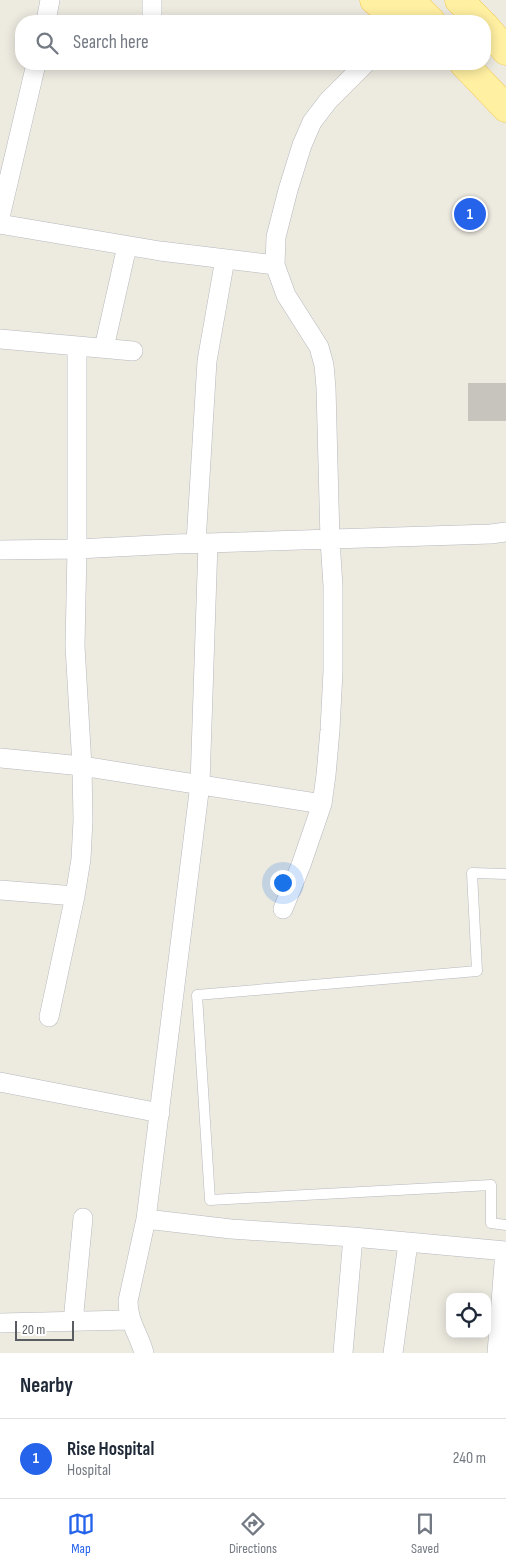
<!DOCTYPE html>
<html lang="en">
<head>
<meta charset="utf-8">
<style>
	:root { --surface:#fff; --page:#f2f2f3; --text:#1f2937; --muted:#747a83; --line:#e0e1e3; --accent:#2563eb }
	body { margin:0; font-family:"Sofia Sans Condensed",sans-serif; background:var(--page); color:var(--text) }
	.controls { position:absolute; right:15px; bottom:15px; display:grid; overflow:hidden; border-radius:10px; box-shadow:0 2px 12px #0003 }
	.controls button { width:45px; height:45px; display:grid; place-items:center; padding:0; border:0; border-bottom:1px solid var(--line); background:var(--surface); color:var(--text); font:25px sans-serif }
	.scale { position:absolute; left:15px; bottom:12px; width:59px; box-sizing:border-box; padding-left:5px; border:2px solid #595d62; border-top:0; font-size:14px; line-height:18px; white-space:nowrap; color:#595d62; -webkit-text-stroke:4px #fff; paint-order:stroke }
	.you { position:absolute; left:282px; top:882px; width:18px; height:18px; margin:-12px; border:4px solid #fff; border-radius:50%; background:#1a73e8; box-shadow:0 0 0 8px #1a73e833 }
	.badge { display:grid; place-items:center; width:32px; height:32px; border-radius:50%; background:var(--accent); color:#fff; font-size:16px; font-weight:700 }
	.pin { position:absolute; translate:-50% -50%; border:2px solid #fff; box-shadow:0 1px 5px #0006 }
	.list { margin:0; padding:0; list-style:none }
	h2 { display:flex; justify-content:space-between; align-items:center; height:65px; margin:0; padding:0 20px; font-size:21px }
	h2 small { font-size:16px; font-weight:400; color:var(--muted) }
	.list li { display:grid; grid-template-columns:32px 1fr auto; gap:15px; align-items:center; box-sizing:border-box; height:80px; padding:0 20px; border-top:1px solid var(--line) }
	.list b { display:block; font-size:19px; white-space:nowrap }
	.list p { margin:0; font-size:16px; white-space:nowrap; color:var(--muted) }
	.list em { font-size:16px; font-style:normal; color:var(--muted) }
	.icon { flex:none; width:28px; height:28px; fill:none; stroke:currentColor; stroke-width:2; stroke-linecap:round; stroke-linejoin:round }
	.map { position:relative; flex:none; width:506px; height:1353px; overflow:hidden }
	.search { position:absolute; background:var(--surface); box-shadow:0 2px 12px #0003; left:15px; right:15px; top:15px; height:55px; display:flex; align-items:center; gap:12px; box-sizing:border-box; padding:0 18px; border-radius:20px; color:var(--muted); font-size:19px }
	.sheet { height:145px; background:var(--surface) }
	nav { display:flex; justify-content:space-around; align-items:center; box-sizing:border-box; height:70px; border-top:1px solid var(--line); background:var(--surface); font-size:14px; color:var(--muted) }
	nav a { display:grid; justify-items:center; gap:2px }
	nav .on { color:var(--accent) }
	.map>svg:first-child { display:block }
	.building { fill:#c7c4bd }
	.lines { fill:none; stroke-linecap:round; stroke-linejoin:round }
	.lane-casing { stroke:#b6b8bd; stroke-width:11 }
	.street-casing { stroke:#b6b8bd; stroke-width:20 }
	.primary-casing { stroke:#f6c750; stroke-width:29 }
	.lane { stroke:#fff; stroke-width:10 }
	.street { stroke:#fff; stroke-width:19 }
	.primary { stroke:#fff0a2; stroke-width:28 }
</style>
</head>
<body>
<div class="map">
<svg width="506" height="1353" viewBox="0 0 506 1353">
	<rect width="100%" height="100%" fill="#edeae0"/>
	<path class="building" d="M468 383H506V421H468Z"/>
	<g class="lines">
		<g class="lane-casing">
			<path id="lane" d="M506 874 472 873 477 971 197 995 210 1200 491 1185V1223L506 1225"/>
		</g>
		<g class="street-casing">
			<path id="street" d="M46 21 50 0
				M152 21V0
				M0 217 36 64
				M0 224 160 251 275 265
				M0 339 133 351
				M104 348 127 246
				M196 543 207 361 225 259
				M208 543 200 784 146 1219 231 1229 353 1237 506 1251
				M0 550 77 549V346
				M0 758 82 766 322 804
				M0 890 75 896
				M283 909 301 865 322 804 326 775 330 730 333 671V586L330 540 326 388 324 365 319 347 286 295 275 265 276 237 288 190 302 145 312 122 328 101 365 64
				M49 1017 75 896 81 859 83 820 82 766 75 646 77 549 175 544 491 534 506 532
				M0 1082 160 1113
				M73 1322 83 1218
				M0 1323 129 1320
				M144 1353C139 1334 128 1322 128 1301L146 1219
				M343 1353 353 1237
				M393 1353 408 1243
				M497 1353 505 1251"/>
		</g>
		<g class="primary-casing">
			<path id="primary" d="M374 0 401 21
				M410 0 431 21
				M459 0 480 21
				M485 26 506 51
				M464 64 506 108"/>
		</g>
		<use href="#lane" class="lane"/>
		<use href="#street" class="street"/>
		<use href="#primary" class="primary"/>
	</g>
</svg>
<div class="controls">
<button><svg class="icon" aria-label="locate" viewBox="0 0 24 24"><circle cx="12" cy="12" r="6"/><path d="M12 2v4M12 18v4M2 12h4M18 12h4"/></svg></button>
</div>
<div class="scale">20 m</div>
<div class="you"></div>
<div class="pin badge" style="left:470px;top:214px">1</div>
<div class="search"><svg class="icon" aria-label="search" viewBox="0 0 24 24"><circle cx="10" cy="10" r="6"/><path d="M15 15l6 6"/></svg>Search here</div>
</div>
<section class="sheet">
<h2>Nearby<small></small></h2>
<ul class="list">
<li><span class="badge">1</span><div><b>Rise Hospital</b><p>Hospital</p></div><em>240 m</em></li>
</ul>
</section>
<nav>
<a class="on"><svg class="icon" aria-label="map" viewBox="0 0 24 24"><path d="M3 6l6-2 6 2 6-2v14l-6 2-6-2-6 2zM9 4v14M15 6v14"/></svg>Map</a>
<a><svg class="icon" aria-label="directions" viewBox="0 0 24 24"><path d="M12 3l9 9-9 9-9-9zM9 14v-3h6M13 9l2 2-2 2"/></svg>Directions</a>
<a><svg class="icon" aria-label="saved" viewBox="0 0 24 24"><path d="M7 4h10v16l-5-4-5 4z"/></svg>Saved</a>
</nav>
</body>
</html>
